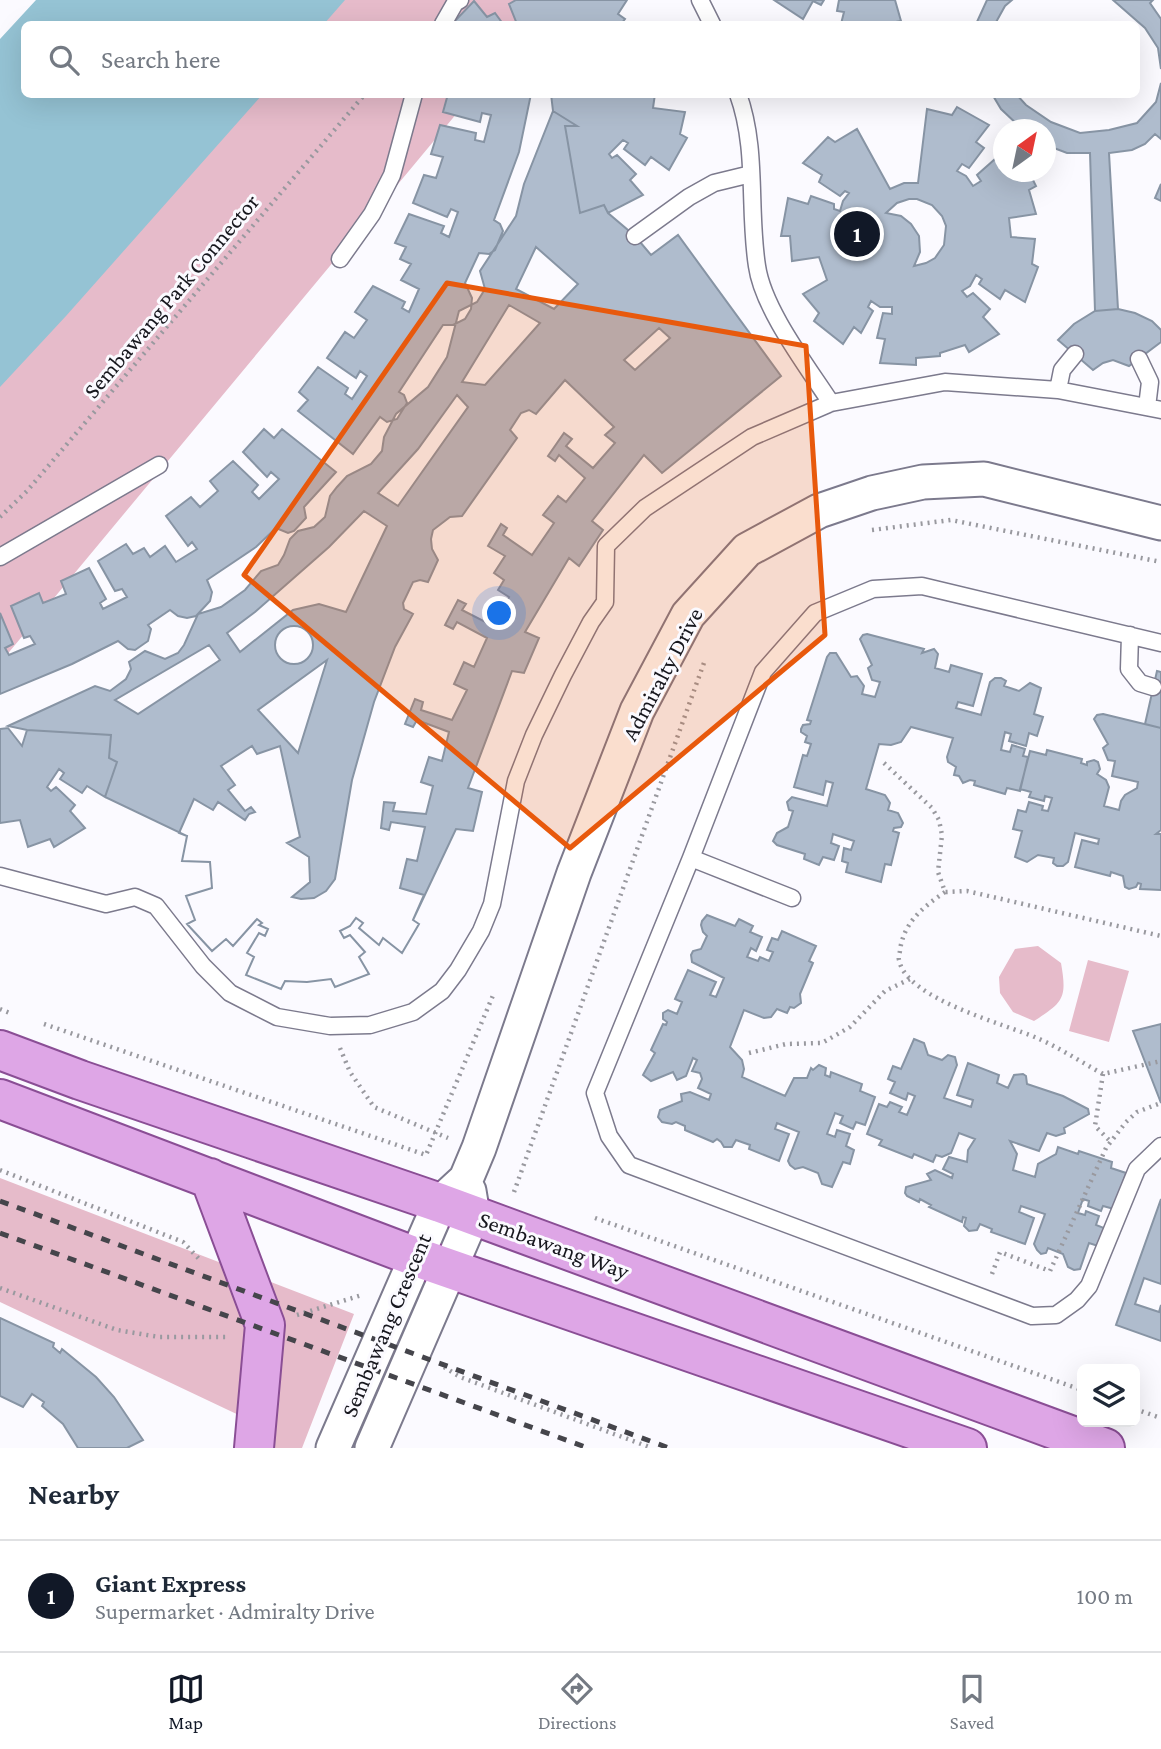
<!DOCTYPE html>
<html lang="en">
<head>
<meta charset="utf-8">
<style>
	:root { --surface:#fff; --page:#f2f2f3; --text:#1f2937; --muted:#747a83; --line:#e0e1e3; --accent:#111827 }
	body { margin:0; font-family:"Crimson Pro",serif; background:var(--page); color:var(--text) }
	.controls { position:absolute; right:21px; bottom:21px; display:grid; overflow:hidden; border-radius:10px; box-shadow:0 7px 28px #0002 }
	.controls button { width:63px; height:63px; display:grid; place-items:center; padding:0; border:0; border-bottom:2px solid var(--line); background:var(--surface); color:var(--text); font:35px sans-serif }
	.compass { position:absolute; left:993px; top:119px; width:63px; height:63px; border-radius:50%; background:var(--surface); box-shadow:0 7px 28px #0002; rotate:33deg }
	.you { position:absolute; left:500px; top:614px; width:24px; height:24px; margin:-18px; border:5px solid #fff; border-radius:50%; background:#1a73e8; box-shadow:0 0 0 10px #1a73e833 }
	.badge { display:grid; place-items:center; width:46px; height:46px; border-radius:50%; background:var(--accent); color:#fff; font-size:23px; font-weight:700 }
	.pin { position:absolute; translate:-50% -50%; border:4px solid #fff; box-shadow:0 2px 7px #0006 }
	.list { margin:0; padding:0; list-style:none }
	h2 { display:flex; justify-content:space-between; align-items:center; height:91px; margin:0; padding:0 28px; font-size:30px }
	h2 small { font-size:23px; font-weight:400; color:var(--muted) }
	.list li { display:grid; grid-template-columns:46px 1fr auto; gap:21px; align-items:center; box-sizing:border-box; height:112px; padding:0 28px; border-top:2px solid var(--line) }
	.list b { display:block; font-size:26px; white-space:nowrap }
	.list p { margin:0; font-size:23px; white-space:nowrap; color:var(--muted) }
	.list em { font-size:23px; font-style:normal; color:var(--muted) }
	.icon { flex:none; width:38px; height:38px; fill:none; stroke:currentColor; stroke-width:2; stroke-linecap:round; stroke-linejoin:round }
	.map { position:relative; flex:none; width:1161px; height:1448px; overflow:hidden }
	.search { position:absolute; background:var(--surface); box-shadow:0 7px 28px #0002; left:21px; right:21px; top:21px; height:77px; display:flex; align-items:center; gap:18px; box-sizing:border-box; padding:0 24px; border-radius:10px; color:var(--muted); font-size:26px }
	.sheet { height:203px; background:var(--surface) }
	nav { display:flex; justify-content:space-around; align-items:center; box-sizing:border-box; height:98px; border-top:2px solid var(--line); background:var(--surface); font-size:19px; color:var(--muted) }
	nav a { display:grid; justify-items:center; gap:4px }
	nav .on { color:var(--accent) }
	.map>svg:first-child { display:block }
	.green { fill:#e6bbca }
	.water { fill:#95c3d4 }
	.building { fill:#afbccd; stroke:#8794a4; stroke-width:2; fill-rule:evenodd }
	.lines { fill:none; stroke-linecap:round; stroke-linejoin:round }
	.service-casing { stroke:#7c7a8d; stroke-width:19 }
	.minor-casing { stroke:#7c7a8d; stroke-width:37 }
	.primary-casing { stroke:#8a4e95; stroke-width:42 }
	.path { stroke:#99999f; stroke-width:4.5; stroke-dasharray:2 5; stroke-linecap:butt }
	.service { stroke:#fff; stroke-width:16 }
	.minor { stroke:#fff; stroke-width:33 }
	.primary { stroke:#dea6e6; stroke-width:38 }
	.rail { stroke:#45454b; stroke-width:5; stroke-dasharray:9 9; stroke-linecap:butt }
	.marked { fill:#e8590c; fill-opacity:0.2; stroke:#e8590c; stroke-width:5; stroke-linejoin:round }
	.labels { text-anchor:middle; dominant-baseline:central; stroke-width:6; stroke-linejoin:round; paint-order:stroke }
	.street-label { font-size:23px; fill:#17171e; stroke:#fbfaff }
</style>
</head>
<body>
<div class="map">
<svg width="1161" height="1448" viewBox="0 0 1161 1448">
	<rect width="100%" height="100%" fill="#fbfaff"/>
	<path class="green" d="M338 0H550L530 24H317Z
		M258 95H472L0 663V379Z
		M1038 946 1061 963C1067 998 1064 1002 1034 1021L1013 1012 1000 993 999 977 1015 949Z
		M1088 960 1129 971 1109 1042 1069 1031Z
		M0 1178 354 1314 302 1448H252L245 1418 0 1302Z"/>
	<path class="water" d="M36 0H345L324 24H24V94L262 95 66 316 0 387V39Z"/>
	<path class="building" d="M516 0H627L618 14 625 19 621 24H517L509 4Z
		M774 0H824L821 5 813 1 803 19Z
		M839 0H895L901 21 885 24H841L844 12 837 11Z
		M987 0H1012L1005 6 995 24H976Z
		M1113 0H1153L1150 3 1161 19V69L1158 48 1145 28Z
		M474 1 487 17 495 13 503 24H452Z
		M1161 83V139L1155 134 1145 144 1132 150 1109 153 1118 309 1095 311 1090 153H1067L1046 145V130L1022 129 1001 109 992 94H1016L1026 105 1051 122 1080 133 1109 130 1137 123 1156 102Z
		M448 94H531L519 152 494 220 500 224 503 231 495 250 489 254 479 253 465 283 472 298 471 309 465 319 453 325H443L399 392 404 395 407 403 397 419 387 422 380 417 353 454 298 411 308 400 299 392 318 367 348 388 345 394 352 399 367 376 360 371 356 378 327 358 345 332 354 338 367 320 355 312 373 286 405 302 402 308 409 312 419 289 401 280 411 264 400 259 406 247 395 243 409 214 444 226 441 233 449 237 458 212 451 209 447 217 413 203 424 175 436 178 443 157 431 154 440 125 476 133 475 140 484 142 491 115 482 113 480 122 443 112Z
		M551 94H655L653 108 685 112 680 134 687 138 669 170 651 157 645 165 624 149 628 143 623 140 609 154 612 158 617 155 636 174 630 180 643 195 608 213 604 205 580 213 565 126H577L553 111Z
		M957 107 989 125 976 142 984 148 969 168 962 164 957 171 966 176 973 186 981 181 977 175 995 159 1001 167 1004 165V172H1029L1036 186 1029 190 1036 214 1009 218 1011 237 1035 239 1032 264 1038 267 1025 302 1005 290 1000 299 979 284 982 279 976 275 970 286 962 291 967 297 973 293 990 309 983 317 999 334 969 352 965 345 940 353V356L916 358V365L880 363 885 339 877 338 883 313 892 314V307H880L871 301 868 307 873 311 861 333 854 327 843 344 814 321 819 313 803 294 827 280 819 257 792 261 790 236H781L788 198 808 204 811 196 834 204V209L840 211 843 201 849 193 845 191 840 196 819 182 822 175 803 163 828 137 835 142 857 129 890 189 904 183H918L927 109 952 115ZM909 199H917L932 205 942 216 946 226 944 245 935 258 926 263 914 266 920 252 919 236 911 224 901 216 886 213 897 203Z
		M553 111 577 126H565L580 213 604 205 608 213 635 236 651 255 678 235 781 376 662 473 644 455 592 521 603 530 579 566 569 558 525 632 539 638 524 673 512 671 468 788 482 792 473 831 456 829 413 920 419 924 402 953 383 938 379 945 359 928 363 923 356 918 350 926 340 931 344 938 350 935 365 952 359 957 369 974 335 987 331 979 307 982 285 981 281 989 246 975 254 957 247 953 259 933 265 936 268 929 259 925 262 923 257 919 233 946 226 939 212 951 187 924 195 920 186 896 212 888 210 862 182 861 187 836 105 797 117 762 109 758 111 735 27 730 8 726 95 686 110 691 126 679 131 669 129 662 145 651 165 659 178 653 184 645 198 614 221 607 245 590 261 571 278 565 284 555 290 539 298 531 314 527 325 517 330 496 337 487 347 476 371 464 382 451 384 437 396 414 428 387 447 357 459 311 477 302 485 289 480 271 516 216 524 184ZM536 247 578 284 554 309 516 289ZM509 305 540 323 485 385 462 382ZM659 328 670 338 635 370 624 360ZM457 395 468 407 398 506 378 493 418 449ZM364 511 387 526 346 612 319 604 293 610 240 652 227 633 255 612 329 547ZM209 645 220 660 138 714 115 700ZM327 660 298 753 258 710Z
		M1161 184V201L1155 198Z
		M1118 309 1135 313 1152 321 1161 330V342L1129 366 1113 360 1103 363 1093 370 1058 340 1074 324 1095 311Z
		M565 380 614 427 605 435 615 443 593 468 566 446 572 439 564 433 548 456 555 461 559 455 585 478 566 502 558 496 543 515 554 523 532 555 503 535 507 528 501 524 488 546 505 556 494 573 504 580 498 590 509 597 493 626 462 610 466 604 458 600 445 625 453 629 457 622 487 638 474 667 464 662 454 684 467 690 452 720 421 710 423 702 415 699 405 724 413 727 417 720 449 732 442 761 429 757 421 782 433 786 426 814 393 811 395 803 384 802 381 828 389 830 391 822 425 827 417 861 407 859 400 888 424 895 413 920 419 924 402 953 383 938 379 945 359 928 363 923 356 918 350 926 340 931 344 938 350 935 365 952 359 957 369 974 335 987 331 979 307 982 285 981 281 989 246 975 254 957 247 953 259 933 265 936 268 929 259 925 262 923 257 919 233 946 226 939 212 951 187 924 195 920 186 896 212 888 210 862 182 861 187 836 179 833 194 799 213 810 218 802 245 820 249 814 255 812 251 807 245 811 228 790 235 785 221 766 252 746 257 754 280 746 300 837 287 843 309 857 310 882 292 897 301 899 314 898 326 891 335 879 352 780 374 702 395 647 413 614 404 609 403 603 413 582 420 580 428 582 438 560 432 549 431 539 433 530 450 517 462 516 517 438 510 430 521 413 529 410 536 414Z
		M264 429 274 438 282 429 336 472 304 507 306 518 294 531 288 533 276 528 256 547 207 580 212 592 210 601 196 616 187 618 178 616 170 610 148 625 151 629 148 641 135 650 128 649 118 641 72 664 0 694V613L13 644 5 648 9 655 35 644 30 636 24 638 11 606 39 593 43 603 66 594 61 581 89 568 106 599 100 603 103 609 127 597 122 589 115 591 98 561 126 544 133 554 144 548 150 557 165 546 176 562 197 549 192 542 188 546 166 516 191 497 200 507 218 491 210 481 233 461 258 485 252 492 259 499 279 479 271 472 267 477 243 452Z
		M275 645a19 19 0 1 1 38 0a19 19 0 1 1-38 0Z
		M867 634 924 649 922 653 934 649 938 654 935 668 949 672 951 665 982 674 973 706 958 702 956 708 981 715 990 682 995 678H1001L1006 681 1004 686 1019 691 1030 683 1041 688 1034 714 1043 717 1037 736 1029 733 1026 746 1009 741 1011 734 1005 732 1001 750 1010 752 1012 745 1025 749 1023 756 1028 757 1020 791 1007 788 1005 794 974 785 975 781 970 780 963 783 959 776 954 775 956 767 948 762 947 757 953 738 911 727 901 742 891 745 879 744 866 789 885 795 890 803 888 810 898 813 903 823 901 827 894 828 893 831 899 833 891 865 885 864 881 882 846 872 848 863 842 861 844 848 851 850 854 841 833 834 831 843 839 846 834 860 823 857 819 865 804 859 805 854 777 845 773 841 777 833 788 827 793 811 789 810 787 802 792 797 827 806 833 783 826 781 823 795 794 787 803 755 807 756 811 744 805 742 807 736 801 732V729L803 725 810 724 811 721 807 720 827 657 830 653H836L851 677 857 676 864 686 862 694 875 697 880 682 872 680 868 668 872 665 860 639 863 635Z
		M1157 671 1161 672V728L1145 724Z
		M1103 714 1161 728V830L1156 834H1161V890L1140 889 1141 884 1138 883 1136 887 1129 889 1125 887 1123 876 1111 872 1110 876 1075 867 1082 840 1098 844 1099 839 1075 833 1068 862 1063 866H1057L1053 863 1054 858 1038 855 1027 862 1015 857 1022 831 1013 829 1018 810 1026 812 1029 802 1043 806 1042 810 1048 811 1052 798 1045 796 1044 801 1029 797 1031 792 1020 789 1030 751 1046 755 1047 750 1082 759 1081 763 1087 765V762L1094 760 1098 762 1100 769 1097 774 1106 780 1109 787 1104 806 1119 810 1121 801 1125 795 1137 788 1138 782 1112 776 1115 761 1108 760 1103 748 1108 744 1094 719 1097 715Z
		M8 728 22 746 27 730 111 735 109 758 117 762 105 797 87 786 82 793 60 779 64 773 59 769 47 787 51 791 56 787 75 805 70 811 85 828 54 847 50 839 28 847 20 820 0 823V729Z
		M707 915 735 926 739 919 753 926 750 932 762 937 756 951 751 948 747 957 758 961 760 957 769 961 773 952 767 950 772 938 778 940 782 931 816 946 809 961 813 963 800 994 801 1003 794 1008 790 1007 787 1013 777 1009 771 1017 764 1018 744 1010 730 1047 742 1060 744 1069 742 1077 785 1096 794 1078H807L811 1068 813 1070 819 1065 826 1068 825 1075 830 1077 831 1072 862 1084 860 1091 875 1097 865 1125 856 1122 853 1129 840 1123 843 1116 835 1113 827 1134 835 1137 837 1130 850 1134 846 1146 854 1150 850 1164 843 1162 832 1187 822 1184 818 1173 803 1167 795 1169 790 1165 788 1161 799 1132 777 1123 775 1129 789 1134 779 1161 749 1149 750 1145 736 1140 732 1147H724L721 1142 717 1139 713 1142 685 1130V1126L676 1122 672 1124 662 1122 658 1117 660 1110 682 1101 681 1094 690 1092 709 1100 711 1094 698 1088 702 1079 700 1073 692 1071 697 1060 693 1058 686 1076 677 1080 673 1072 651 1081 643 1075 655 1053 651 1050 663 1024 666 1025 667 1022 663 1019V1013L668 1010 677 1014 682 1002 675 999 688 970 716 982 710 995 716 997 724 978 692 962 691 955 693 951 701 949 707 936 703 932 701 925 702 921Z
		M1161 1024V1103L1133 1031Z
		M914 1039 924 1043 928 1055 942 1060 948 1055 955 1057 957 1065 944 1098 971 1107 973 1100 957 1095 968 1063 999 1075 997 1083 1008 1088 1014 1075 1023 1074 1026 1076 1027 1084 1063 1096 1088 1109 1089 1114 1064 1128 1065 1133 1056 1136 1047 1133 1039 1151 1010 1141 1017 1154 1013 1170 1035 1177 1038 1164 1056 1154 1058 1147 1078 1154 1079 1151 1112 1162 1111 1168 1126 1173 1114 1209 1103 1206 1101 1211 1088 1206 1089 1201 1083 1199 1078 1213 1085 1215 1086 1211 1099 1216 1096 1225 1104 1228 1098 1246 1089 1243 1080 1269 1074 1270 1068 1267 1063 1254 1048 1248 1046 1253 1041 1254 1037 1250 1034 1244 1045 1214 1021 1206 1019 1212 1034 1218 1025 1244 991 1232 992 1229 980 1224 977 1230 969 1231 964 1226 966 1218 963 1217 962 1222 929 1207 931 1205 920 1199 919 1202 907 1196 905 1193 906 1187 931 1180 927 1174 935 1170 952 1178 953 1174 943 1169 949 1157 967 1162 968 1150 975 1139 959 1133 951 1153 942 1157 936 1155 933 1162 914 1154 912 1158 879 1145 882 1140 867 1134 879 1104 887 1107 890 1102 902 1107 899 1112 907 1115 915 1096 908 1093 906 1100 890 1093 895 1082 888 1079 893 1066 901 1069Z
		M1161 1199V1284L1144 1278 1135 1304 1159 1312 1161 1305V1341L1116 1325Z
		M0 1318 54 1343 53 1347 60 1353 62 1349 96 1377 114 1397 143 1440 127 1448H78L63 1424 42 1406 44 1402 32 1394 23 1407 0 1396Z"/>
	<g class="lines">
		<g class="service-casing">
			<path id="service" d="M700 0 712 24
				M443 24 455 3 460 0
				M738 94C758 149 748 209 757 266 763 309 807 366 831 403
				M635 236 689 197 714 183 751 174
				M340 259 372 214 392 175 414 94
				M1139 359 1150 382 1147 407
				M1058 390 1062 370 1075 354
				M0 557 159 465
				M1130 635 1129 669 1140 683 1153 687
				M1161 643 922 586 873 589 815 613 763 672 691 858 595 1093 609 1136 629 1165 1032 1316 1056 1315 1077 1300 1089 1286 1137 1169 1161 1146
				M691 858 792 898
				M0 876 106 904 135 897 156 906 203 966 230 993 277 1017 330 1026 370 1025 413 1012 442 991 458 970 481 931 492 904 516 781 534 735 563 675 591 622 605 602 606 546 645 508 752 437 831 403 945 382 1058 390 1161 410"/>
		</g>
		<g class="minor-casing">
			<path id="minor" d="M333 1448 440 1203 466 1179 479 1148 574 873 637 711 688 615 747 550 819 511 872 493 923 482 984 479 1161 523
				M372 1448 473 1215 469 1191"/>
		</g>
		<g class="primary-casing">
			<path id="primary" d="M0 1050 80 1080 440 1203 1105 1448
				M0 1099 416 1257 967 1448
				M210 1178 265 1325 254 1448"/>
		</g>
		<path class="path" d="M0 517 27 491 365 94
			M872 530 951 520 1161 562
			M884 763 932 808 939 820 942 835 938 872 945 892 967 891 1161 936
			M945 892C923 907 904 922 900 950 900 953 898 957 899 960 906 999 1005 1024 1037 1038 1060 1048 1081 1062 1103 1074L1161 1061
			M0 1009 12 1014
			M44 1024 426 1155 494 993
			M340 1048 350 1072 374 1107 448 1138
			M749 1053 786 1044 822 1043 850 1027 885 991 910 979
			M1103 1074 1095 1126 1111 1142
			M0 1170 183 1242 201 1261
			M514 1192 705 660
			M595 1218 1082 1390
			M992 1274 1000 1252 1050 1271 1106 1148 1126 1122 1137 1112 1158 1104
			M0 1288 117 1330 159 1337H230
			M297 1315 362 1295
			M444 1367 460 1377 652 1448
			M1135 1409 1161 1418"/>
		<use href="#service" class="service"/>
		<use href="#minor" class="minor"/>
		<use href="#primary" class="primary"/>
		<path class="rail" d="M0 1201 669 1448
			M0 1233 588 1448"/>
	</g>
	<path class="marked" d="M447 283 806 346 825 635 570 848 244 575Z"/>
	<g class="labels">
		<g class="street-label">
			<text transform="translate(171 296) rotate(-50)">Sembawang Park Connector</text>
			<text transform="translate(662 674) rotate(-62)">Admiralty Drive</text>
			<text transform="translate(554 1245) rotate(20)">Sembawang Way</text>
			<text transform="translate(386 1325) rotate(-67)">Sembawang Crescent</text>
		</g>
	</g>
</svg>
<div class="controls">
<button><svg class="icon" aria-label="layers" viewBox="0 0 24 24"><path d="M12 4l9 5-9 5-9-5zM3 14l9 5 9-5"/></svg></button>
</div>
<svg class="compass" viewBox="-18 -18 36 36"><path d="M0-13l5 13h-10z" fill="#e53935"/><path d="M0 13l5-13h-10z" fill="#747a83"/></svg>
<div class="you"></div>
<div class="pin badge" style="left:857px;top:234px">1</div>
<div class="search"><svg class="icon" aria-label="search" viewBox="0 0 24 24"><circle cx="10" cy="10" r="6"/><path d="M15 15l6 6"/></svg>Search here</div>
</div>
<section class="sheet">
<h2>Nearby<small></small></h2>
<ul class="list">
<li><span class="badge">1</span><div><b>Giant Express</b><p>Supermarket · Admiralty Drive</p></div><em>100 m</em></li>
</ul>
</section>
<nav>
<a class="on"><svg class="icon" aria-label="map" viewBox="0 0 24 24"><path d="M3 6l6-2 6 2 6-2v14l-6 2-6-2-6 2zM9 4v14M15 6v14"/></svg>Map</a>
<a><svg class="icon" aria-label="directions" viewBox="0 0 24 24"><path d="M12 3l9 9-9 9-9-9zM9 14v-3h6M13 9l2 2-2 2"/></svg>Directions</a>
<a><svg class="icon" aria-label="saved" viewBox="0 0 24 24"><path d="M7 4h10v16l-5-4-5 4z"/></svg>Saved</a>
</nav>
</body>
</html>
